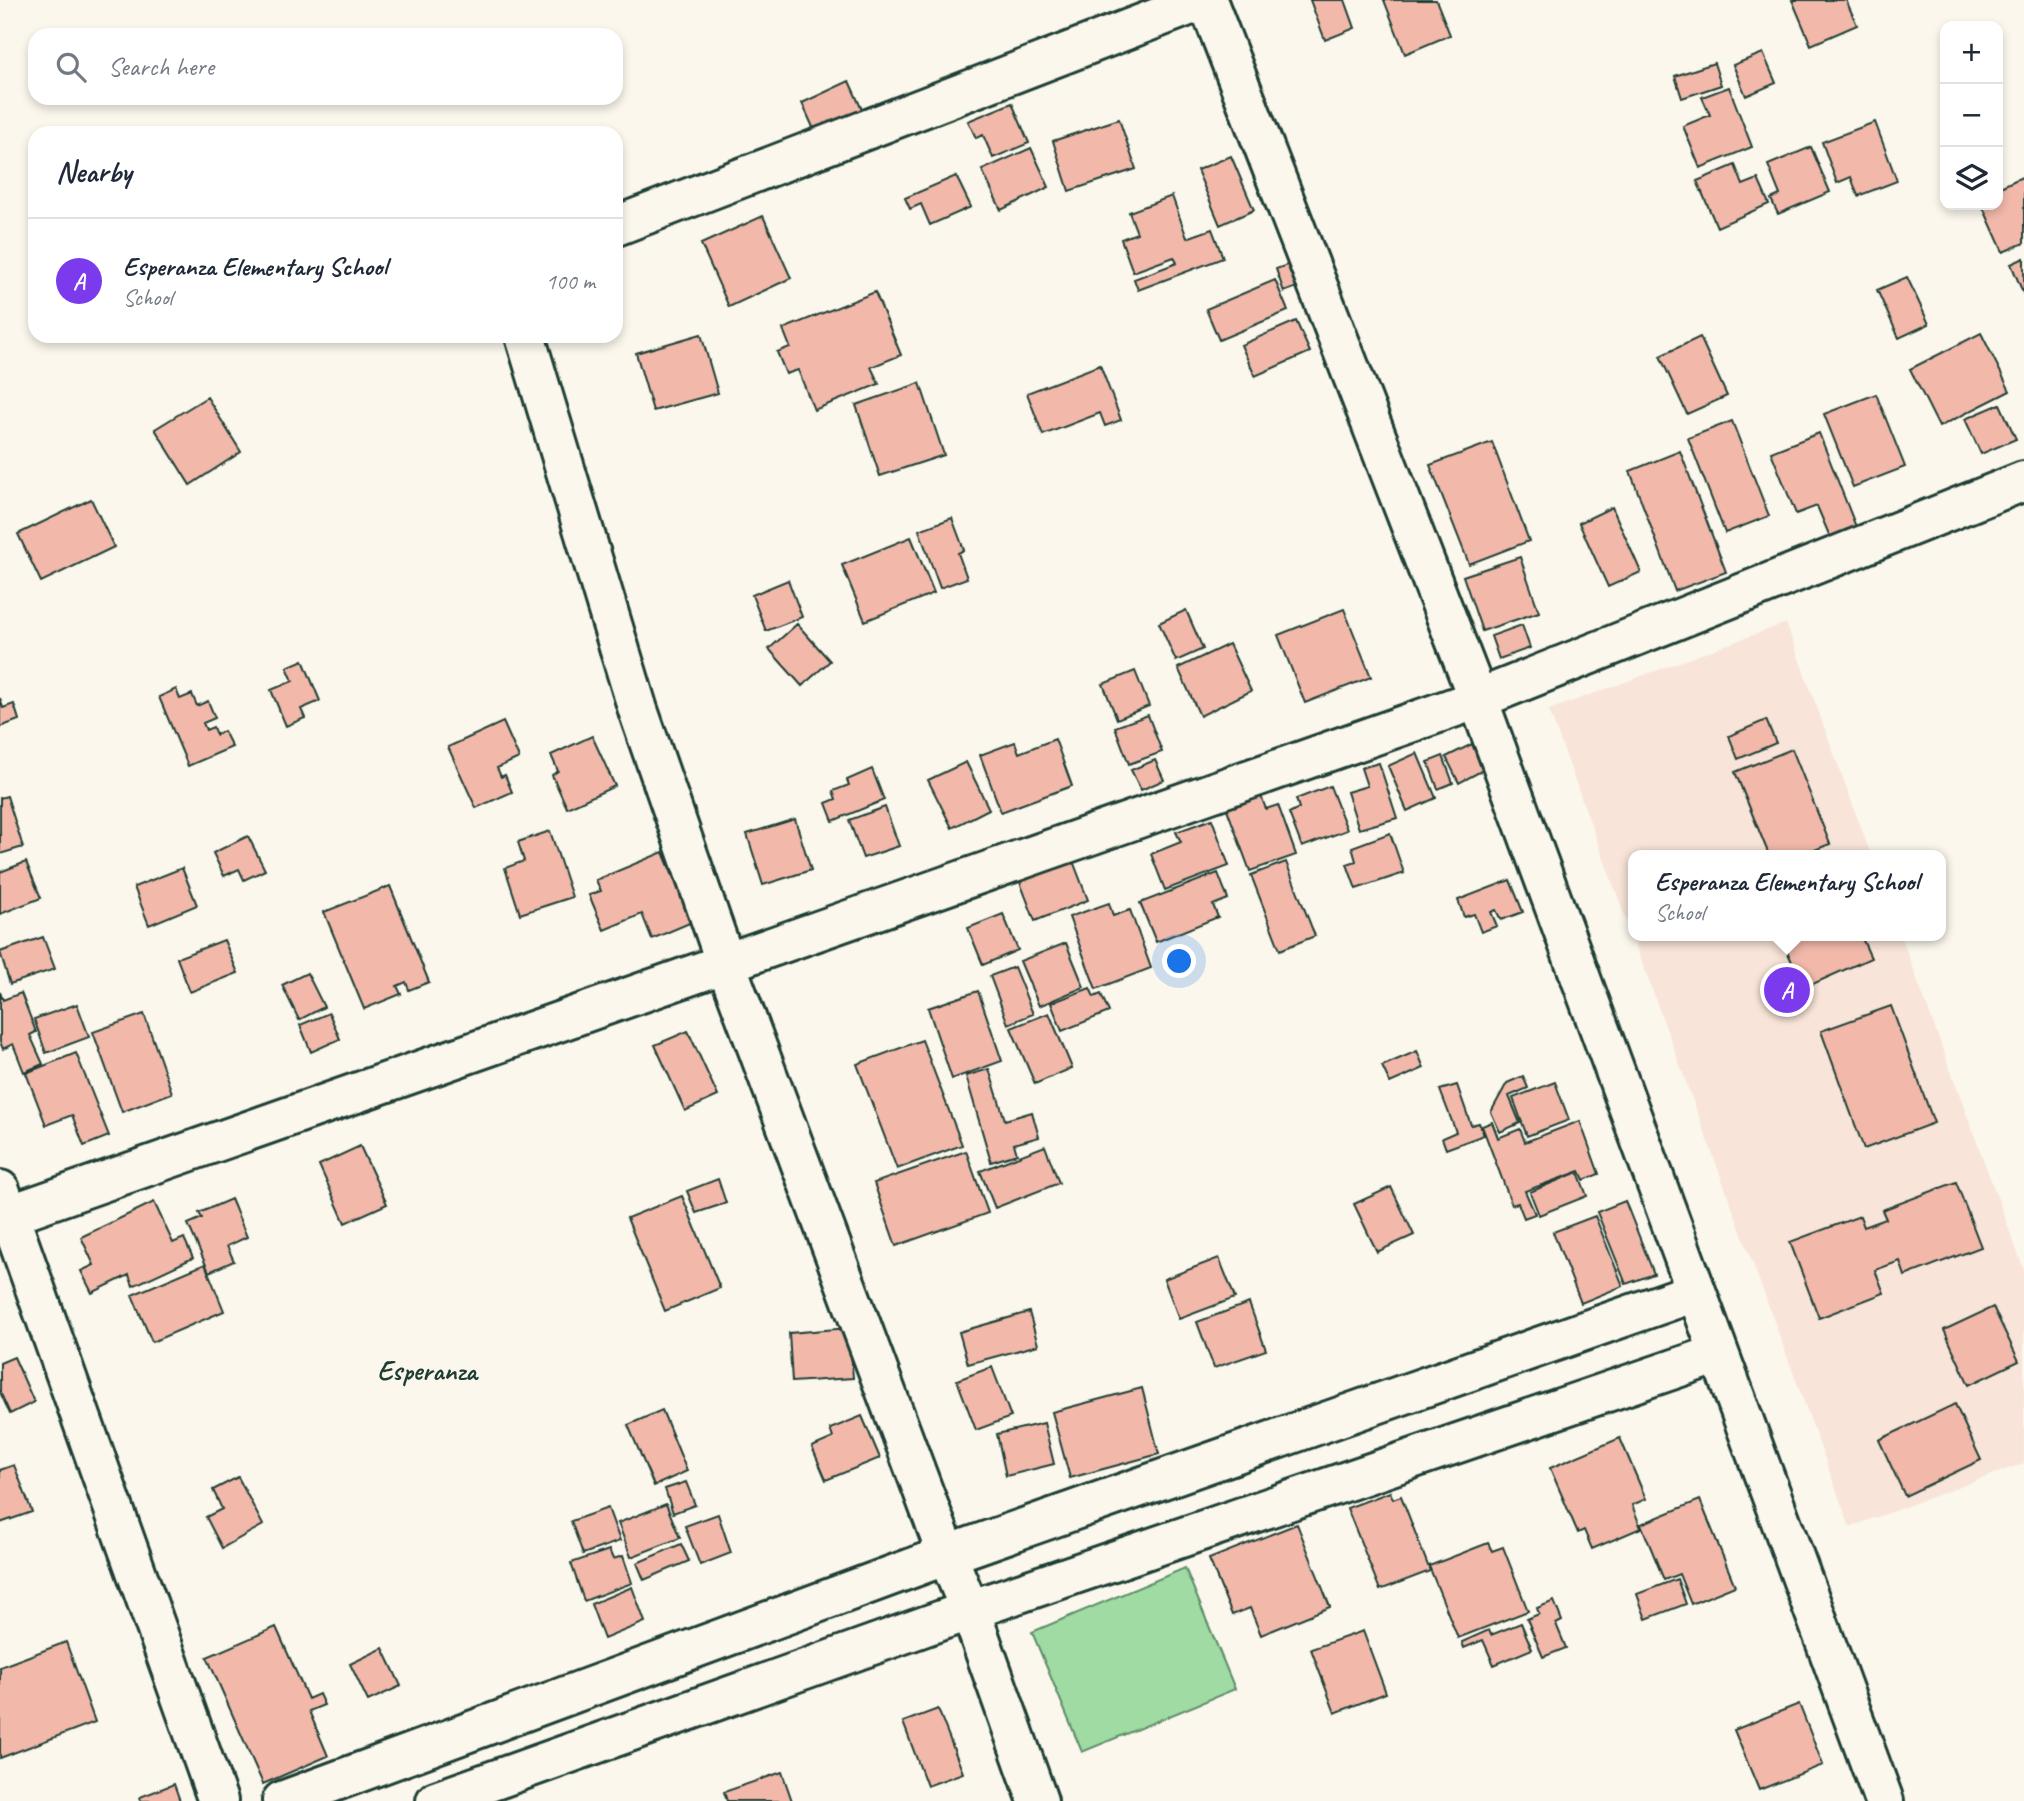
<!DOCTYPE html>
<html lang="en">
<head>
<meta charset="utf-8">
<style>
	:root { --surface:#fff; --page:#f2f2f3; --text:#1f2937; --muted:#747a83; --line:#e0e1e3; --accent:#7c3aed }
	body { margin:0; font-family:Caveat,sans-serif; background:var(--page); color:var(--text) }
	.controls { position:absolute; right:21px; top:21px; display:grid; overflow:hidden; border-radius:14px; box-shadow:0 4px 10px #0003 }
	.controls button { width:63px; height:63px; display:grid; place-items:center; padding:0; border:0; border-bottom:2px solid var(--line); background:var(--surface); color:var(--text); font:35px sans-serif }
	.you { position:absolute; left:1180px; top:962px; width:24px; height:24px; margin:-18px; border:5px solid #fff; border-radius:50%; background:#1a73e8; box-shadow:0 0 0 10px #1a73e833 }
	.badge { display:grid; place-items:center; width:46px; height:46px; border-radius:50%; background:var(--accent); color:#fff; font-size:23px; font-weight:700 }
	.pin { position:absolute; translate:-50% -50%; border:4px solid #fff; box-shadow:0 2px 7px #0006 }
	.popup { position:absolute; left:1628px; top:850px; width:318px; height:91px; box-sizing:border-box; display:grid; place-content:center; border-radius:14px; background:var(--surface); filter:drop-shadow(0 2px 5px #0005); font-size:23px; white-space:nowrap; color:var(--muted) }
	.popup b { font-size:26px; color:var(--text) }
	.popup::after { content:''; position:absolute; left:50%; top:100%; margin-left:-14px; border:14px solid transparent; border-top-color:var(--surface) }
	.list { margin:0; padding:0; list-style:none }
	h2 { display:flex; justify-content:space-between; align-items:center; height:91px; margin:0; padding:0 28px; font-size:30px }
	h2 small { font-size:23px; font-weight:400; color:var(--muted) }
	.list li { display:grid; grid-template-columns:46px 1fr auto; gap:21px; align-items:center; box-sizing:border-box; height:126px; padding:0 28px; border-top:2px solid var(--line) }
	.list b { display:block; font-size:26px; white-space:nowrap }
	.list p { margin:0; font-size:23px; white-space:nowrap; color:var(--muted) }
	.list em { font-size:23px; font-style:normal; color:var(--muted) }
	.icon { flex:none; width:38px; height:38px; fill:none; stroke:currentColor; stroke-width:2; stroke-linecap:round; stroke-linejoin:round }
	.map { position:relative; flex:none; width:2024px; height:1801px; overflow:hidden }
	.search { position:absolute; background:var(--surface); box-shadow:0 4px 10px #0003; left:28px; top:28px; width:595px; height:77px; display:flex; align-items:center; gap:18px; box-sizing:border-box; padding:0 24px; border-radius:21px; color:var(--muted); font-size:26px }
	.panel { position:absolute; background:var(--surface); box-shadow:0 4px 10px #0003; left:28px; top:126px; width:595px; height:217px; border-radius:21px }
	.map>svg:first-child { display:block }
	.built { fill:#f8e4d8 }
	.green { fill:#9fdba2; stroke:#5f8c6b; stroke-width:2 }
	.building { fill:#f2b9aa; stroke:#1f3d34; stroke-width:2 }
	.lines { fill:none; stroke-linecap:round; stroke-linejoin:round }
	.minor-casing { stroke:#1f3d34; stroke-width:44 }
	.minor { stroke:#fbf7ec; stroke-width:38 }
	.labels { text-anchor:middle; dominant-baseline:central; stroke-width:6; stroke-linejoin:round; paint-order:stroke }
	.quarter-label { font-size:28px; font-weight:bold; fill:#1f3d34; stroke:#fbf7ec }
</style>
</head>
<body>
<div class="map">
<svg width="2024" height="1801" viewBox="0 0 2024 1801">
	<rect width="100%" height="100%" fill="#fbf7ec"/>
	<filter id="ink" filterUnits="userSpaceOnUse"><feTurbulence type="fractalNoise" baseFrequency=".0143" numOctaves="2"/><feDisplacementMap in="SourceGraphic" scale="14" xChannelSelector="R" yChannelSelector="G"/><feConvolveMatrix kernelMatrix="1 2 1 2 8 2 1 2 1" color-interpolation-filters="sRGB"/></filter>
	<g filter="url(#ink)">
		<path class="built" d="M1786 623 1871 855H1633V936H1901L2024 1270V1463L1850 1527 1549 710Z"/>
		<path class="green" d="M1185 1568 1235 1689 1082 1752 1032 1632Z"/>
		<path class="building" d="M1310 0H1345L1355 28 1325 40Z
			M1384 0H1436L1450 35 1405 54Z
			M1792 0H1846L1857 25 1811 45Z
			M1763 53 1776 83 1746 96 1733 65Z
			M1714 63 1721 85 1682 98 1675 76Z
			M849 81 863 112 816 134 802 103Z
			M1729 87 1752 147 1700 168 1683 126 1710 115 1702 97Z
			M1012 103 1029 143 993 158 983 135 976 138 968 121Z
			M1119 119 1136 169 1069 191 1053 141Z
			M1875 122 1897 181 1858 196 1851 177 1837 183 1822 142Z
			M1811 147 1830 192 1778 214 1771 199 1780 195 1768 165Z
			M1031 148 1049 187 1001 210 982 170Z
			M1231 156 1254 210 1220 225 1197 170Z
			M1735 165 1743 185 1758 179 1769 204 1717 227 1697 181Z
			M956 176 971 207 930 225 921 204 910 209 905 198Z
			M2024 176V243L2003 252 1982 205H1998V188Z
			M1172 196 1187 238 1212 229 1223 258 1138 290 1134 279 1177 263 1174 257 1133 272 1121 239 1137 233 1129 212Z
			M763 216 791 278 729 307 701 244Z
			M1306 258 1313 281 1284 292 1276 269Z
			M2024 258V295L2011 264Z
			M1907 277 1929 324 1899 338 1877 290Z
			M1275 280 1288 311 1219 340 1206 309Z
			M875 292 901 355 871 367 879 384 814 410 798 370 786 374 777 352 790 347 783 329Z
			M1296 321 1310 352 1255 376 1241 345Z
			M1981 333 2010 391 1939 427 1910 369Z
			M701 334 718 393 653 411 636 353Z
			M1700 337 1727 396 1687 414 1660 356Z
			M1100 365 1121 420 1105 426 1100 413 1043 435 1027 393Z
			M920 383 944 455 880 476 856 405Z
			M1876 394 1905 467 1853 487 1824 414Z
			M207 397 241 452 190 485 155 429Z
			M2000 404 2016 439 1981 454 1965 419Z
			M1732 421 1769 516 1725 533 1688 438Z
			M1819 433 1856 527 1830 537 1817 506 1796 514 1771 452Z
			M1492 442 1529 541 1469 564 1430 465Z
			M1680 451 1726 572 1675 591 1630 471Z
			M91 499 114 547 41 582 18 534Z
			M1612 507 1641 572 1608 587 1579 523Z
			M952 518 964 550 958 553 967 578 940 588 919 530Z
			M911 537 934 593 865 621 842 565Z
			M1520 557 1539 612 1482 631 1463 576Z
			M788 580 802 617 766 631 752 595Z
			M1344 609 1371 677 1305 703 1278 635Z
			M1186 610 1203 649 1176 661 1159 623Z
			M797 624 830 661 802 686 769 649Z
			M1522 625 1530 648 1499 659 1491 636Z
			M1229 644 1251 691 1200 716 1178 668Z
			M303 660 320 701 301 709 305 718 286 726 271 690 293 681 287 667Z
			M1135 671 1149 706 1117 719 1103 684Z
			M176 689 180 699 192 694 197 706 208 701 215 718 203 723 206 730 213 727 216 735 224 731 232 747 188 766 159 697Z
			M0 698 3 708 14 704 19 720 0 727Z
			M1148 715 1162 752 1129 764 1115 727Z
			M1766 720 1776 743 1738 759 1729 736Z
			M503 722 519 758 497 768 501 777 505 775 512 792 476 808 448 747Z
			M592 736 615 786 567 808 552 775 558 771 551 755Z
			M1055 739 1072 786 1001 812 980 755 1015 742 1019 753Z
			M1472 744 1485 769 1459 783 1446 757Z
			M1792 749 1830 844 1802 855H1769L1735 772Z
			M1417 753 1436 798 1407 811 1388 766Z
			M1443 756 1453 783 1438 789 1428 762Z
			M1155 760 1164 780 1141 790 1131 770Z
			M966 762 989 809 952 828 928 780Z
			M1379 763 1397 818 1359 829 1347 792 1367 786 1361 768Z
			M872 769 884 800 833 821 826 803 836 799 833 791 849 785 847 780Z
			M1330 786 1347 830 1302 847 1289 813 1299 808 1296 799Z
			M7 796 23 847 0 854V798Z
			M1261 796 1266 809 1278 805 1296 855 1250 871 1227 809Z
			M885 807 899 846 863 858 849 820Z
			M795 819 811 870 763 885 747 834Z
			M1212 819 1229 866 1165 890 1151 854 1181 842 1176 832Z
			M550 831 572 897 520 914 505 868 524 861 518 842Z
			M1390 833 1404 873 1356 889 1347 864 1356 861 1352 847Z
			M248 836 265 870 244 880 239 869 224 876 213 853Z
			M663 852 692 922 652 939 642 914 604 930 589 895 601 891 596 880Z
			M1073 861 1088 900 1035 921 1020 882Z
			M26 862 41 898 0 914V872Z
			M1286 862 1315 936 1280 950 1251 875Z
			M182 868 197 905 149 925 134 887Z
			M1218 873 1228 899 1213 905 1218 917 1156 942 1140 903Z
			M1510 880 1523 912 1501 920 1496 910 1491 912 1497 926 1481 932 1474 914 1464 917 1458 900Z
			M390 886 429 982 409 990 406 982 397 986 401 994 364 1009 324 912Z
			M1109 903 1113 916 1130 910 1151 968 1096 989 1069 917Z
			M1003 914 1018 950 983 965 968 928Z
			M1780 936H1861L1871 958 1804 988Z
			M43 937 55 969 10 984 0 952Z
			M224 940 238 973 190 992 177 958Z
			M1066 943 1084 987 1039 1006 1020 961Z
			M1014 967 1033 1014 1008 1024 990 976Z
			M307 973 324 1007 299 1020 282 985Z
			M1090 988 1094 997 1101 994 1109 1012 1062 1031 1051 1003Z
			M978 991 1002 1061 952 1079 928 1008Z
			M0 992 3 1000 21 993 36 1032 30 1035 43 1064 24 1072 13 1044 3 1049 0 1042Z
			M77 1004 89 1037 46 1053 34 1019Z
			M1891 1006 1934 1123 1864 1149 1821 1031Z
			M329 1013 340 1039 311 1052 300 1025Z
			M1049 1013 1072 1068 1035 1084 1011 1028Z
			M144 1014 172 1093 122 1112 93 1032Z
			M688 1031 718 1096 685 1111 655 1045Z
			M922 1040 962 1145 897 1169 857 1064Z
			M1417 1051 1424 1068 1390 1083 1382 1066Z
			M76 1053 109 1136 84 1146 72 1115 46 1125 26 1073Z
			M989 1069 1005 1120 1032 1112 1039 1137 1014 1144 1017 1154 991 1162 966 1076Z
			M1523 1076 1528 1088 1509 1096 1520 1123 1500 1132 1491 1112 1507 1083Z
			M1555 1082 1569 1120 1527 1136 1513 1098Z
			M1457 1085 1471 1125 1479 1123 1484 1135 1446 1149 1442 1138 1456 1132 1440 1090Z
			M1580 1121 1599 1174 1584 1180 1580 1171 1525 1191 1535 1214 1524 1218 1518 1203 1512 1205 1482 1126 1492 1122 1498 1138 1520 1129 1525 1142Z
			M360 1146 387 1204 345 1223 319 1165Z
			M1045 1146 1059 1183 995 1208 980 1171Z
			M966 1151 988 1213 896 1246 874 1183Z
			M1578 1172 1587 1196 1539 1215 1530 1192Z
			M718 1179 726 1203 696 1213 687 1191Z
			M1956 1182 1981 1247 1905 1276 1900 1261 1875 1270 1884 1293 1819 1318 1790 1242 1860 1216 1864 1227 1886 1219 1882 1210Z
			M1391 1187 1414 1235 1377 1252 1354 1204Z
			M682 1196 720 1288 665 1311 627 1218Z
			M231 1199 247 1237 227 1246 234 1261 209 1272 188 1224 202 1218 199 1213Z
			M1625 1201 1654 1274 1626 1284 1597 1212Z
			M154 1202 173 1243 184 1238 193 1258 133 1286 129 1275 92 1293 81 1271 94 1265 81 1237Z
			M1595 1216 1623 1286 1581 1303 1553 1232Z
			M1219 1258 1235 1298 1179 1319 1164 1279Z
			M205 1264 224 1311 152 1342 132 1295Z
			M1249 1303 1266 1350 1214 1368 1197 1322Z
			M1993 1307 2019 1361 1969 1385 1944 1330Z
			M1029 1312 1038 1345 968 1364 959 1332Z
			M849 1328 853 1378 792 1382 789 1333Z
			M14 1357 34 1402 10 1414 0 1392V1363Z
			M992 1367 1011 1417 976 1430 957 1380Z
			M1142 1388 1159 1454 1070 1478 1052 1412Z
			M1955 1404 1981 1460 1905 1496 1879 1440Z
			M662 1410 687 1471 654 1486 628 1425Z
			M862 1416 880 1458 826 1480 812 1447 833 1438 830 1429Z
			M1044 1423 1054 1464 1006 1476 997 1434Z
			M1620 1438 1646 1499 1632 1505 1641 1528 1592 1549 1584 1530 1578 1533 1550 1468Z
			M14 1465 32 1512 0 1523V1470Z
			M238 1477 263 1525 222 1548 206 1517 222 1509 213 1490Z
			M686 1482 695 1505 673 1513 665 1489Z
			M1390 1492 1393 1499 1401 1496 1430 1571 1380 1590 1347 1508Z
			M1700 1500 1735 1586 1691 1604 1679 1574 1664 1580 1641 1524Z
			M666 1504 680 1538 631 1557 618 1523Z
			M608 1508 620 1541 583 1554 571 1521Z
			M718 1514 731 1553 700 1565 685 1526Z
			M1297 1524 1330 1607 1261 1635 1250 1608 1232 1615 1209 1559Z
			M1488 1543 1492 1551 1503 1547 1528 1611 1458 1638 1429 1566Z
			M681 1544 689 1561 644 1580 637 1563Z
			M609 1550 613 1559 623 1556 632 1583 584 1601 571 1563Z
			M1677 1579 1686 1604 1646 1619 1637 1594Z
			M632 1587 645 1622 604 1639 591 1604Z
			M1554 1601 1562 1621 1556 1624 1566 1648 1543 1657 1527 1619 1539 1614 1537 1608Z
			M1521 1623 1532 1649 1494 1665 1483 1640 1464 1648 1462 1642 1489 1630 1491 1635Z
			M276 1627 308 1699 319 1694 324 1705 309 1711 328 1756 263 1784 207 1657Z
			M1363 1631 1386 1693 1335 1713 1311 1649Z
			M66 1642 95 1722 0 1758V1667Z
			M383 1648 401 1686 368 1701 350 1664Z
			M1799 1704 1823 1765 1759 1790 1734 1730Z
			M938 1709 963 1773 927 1786 903 1722Z
			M782 1772 792 1801H727L724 1792Z
			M174 1784 180 1801H141L140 1797Z"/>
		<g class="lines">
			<g class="minor-casing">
				<path id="minor" d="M1207 0 1478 699 1884 1801
					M616 226 1204 0
					M525 336 638 710 726 964 947 1555 970 1610 1038 1801
					M0 1190 218 1801
					M0 1218 1478 699 2024 481
					M282 1801 947 1555 1695 1292
					M436 1801 970 1610 1718 1354"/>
			</g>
			<use href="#minor" class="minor"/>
		</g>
	</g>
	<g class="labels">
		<g class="quarter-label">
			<text x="427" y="1370">Esperanza</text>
		</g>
	</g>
</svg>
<div class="controls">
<button>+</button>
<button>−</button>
<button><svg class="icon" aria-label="layers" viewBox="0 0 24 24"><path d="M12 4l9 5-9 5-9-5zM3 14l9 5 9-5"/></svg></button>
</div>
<div class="you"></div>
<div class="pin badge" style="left:1787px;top:990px">A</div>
<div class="popup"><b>Esperanza Elementary School</b>School</div>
<div class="search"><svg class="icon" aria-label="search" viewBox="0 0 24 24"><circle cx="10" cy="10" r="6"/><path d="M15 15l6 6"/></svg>Search here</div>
<section class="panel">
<h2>Nearby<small></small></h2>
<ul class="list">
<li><span class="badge">A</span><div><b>Esperanza Elementary School</b><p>School</p></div><em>100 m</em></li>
</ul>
</section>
</div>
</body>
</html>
